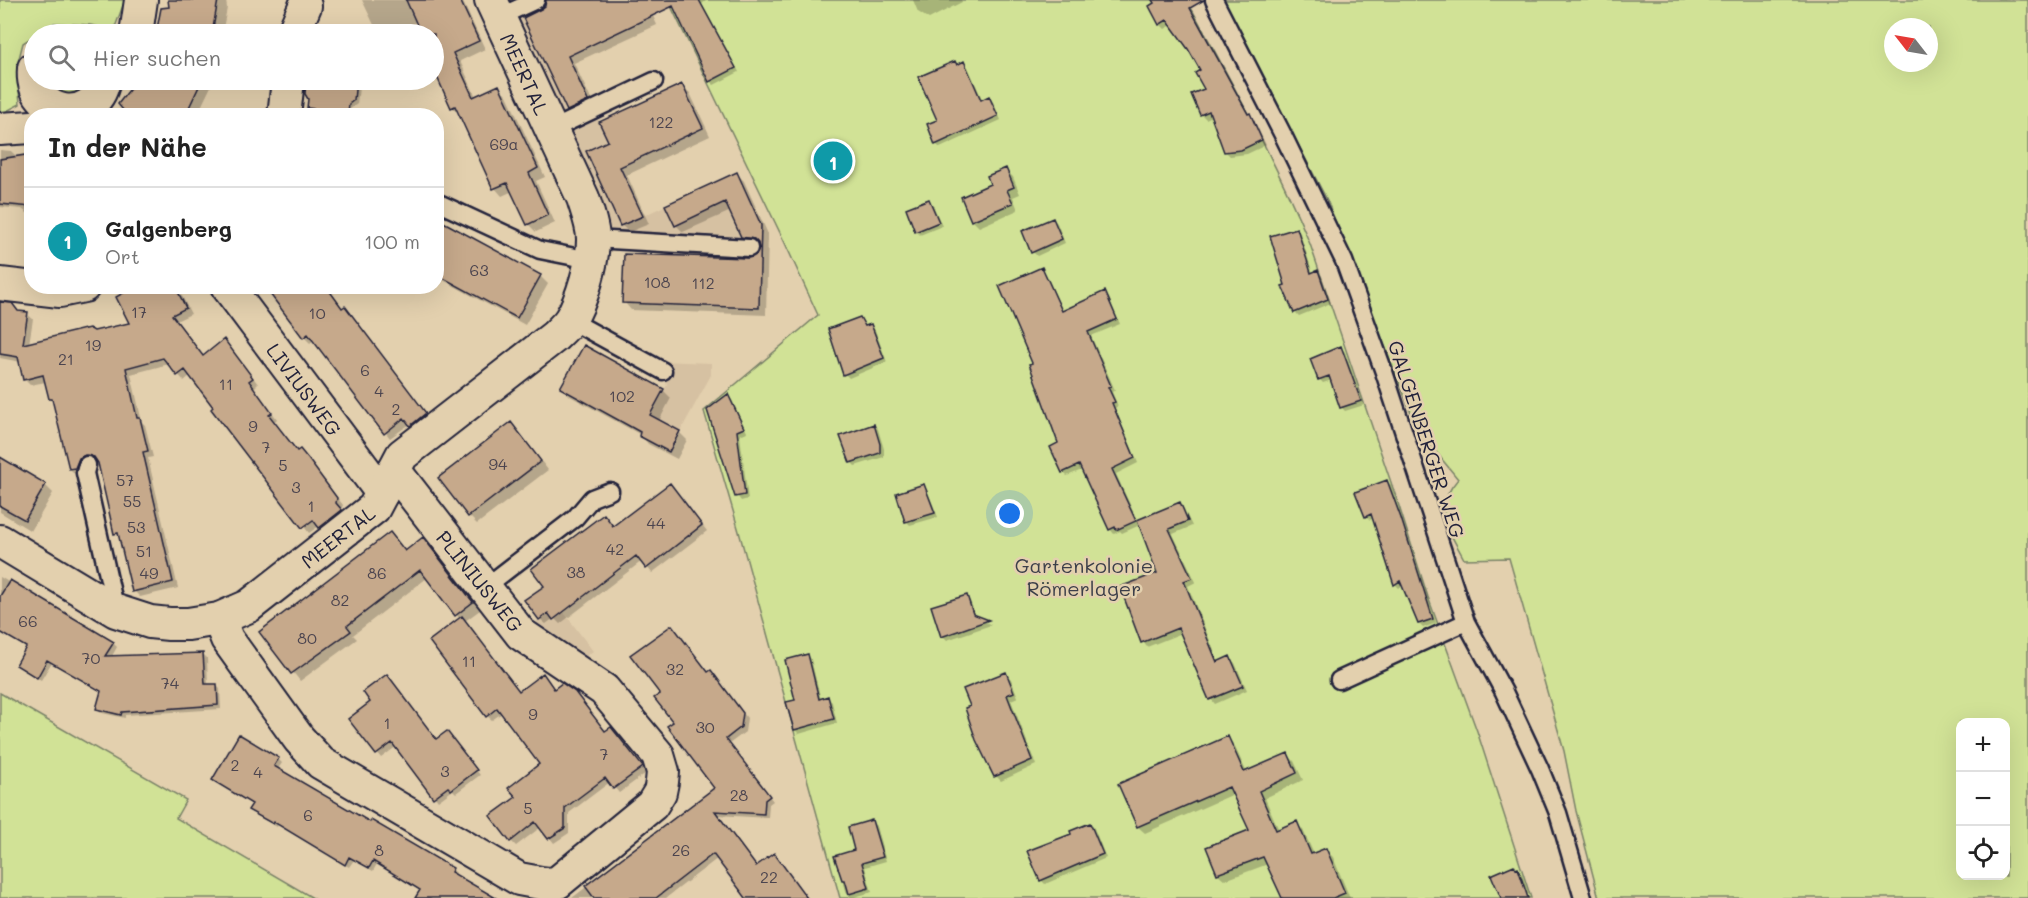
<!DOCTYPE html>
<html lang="de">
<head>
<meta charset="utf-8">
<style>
	:root { --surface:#fff; --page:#f6f6f6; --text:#222; --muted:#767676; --line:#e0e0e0; --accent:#22223b }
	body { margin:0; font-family:Mali,sans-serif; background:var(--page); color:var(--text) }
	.controls { position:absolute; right:18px; bottom:18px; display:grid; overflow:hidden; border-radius:12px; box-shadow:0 6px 24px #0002 }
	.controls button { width:54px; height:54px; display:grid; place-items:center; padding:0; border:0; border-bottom:2px solid var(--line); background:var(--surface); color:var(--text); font:30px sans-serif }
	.compass { position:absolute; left:1884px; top:18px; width:54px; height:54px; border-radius:50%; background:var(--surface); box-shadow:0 6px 24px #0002; rotate:301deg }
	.you { position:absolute; left:1010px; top:514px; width:21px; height:21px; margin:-15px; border:4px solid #fff; border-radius:50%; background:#1a73e8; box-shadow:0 0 0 9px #1a73e833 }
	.badge { display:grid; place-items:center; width:39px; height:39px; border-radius:50%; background:var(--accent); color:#fff; font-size:20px; font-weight:700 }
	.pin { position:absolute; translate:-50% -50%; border:3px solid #fff; box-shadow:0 2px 6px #0006 }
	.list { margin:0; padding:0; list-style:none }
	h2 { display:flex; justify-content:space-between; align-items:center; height:78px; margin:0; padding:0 24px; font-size:26px }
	h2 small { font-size:20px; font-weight:400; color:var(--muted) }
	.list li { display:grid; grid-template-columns:39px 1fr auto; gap:18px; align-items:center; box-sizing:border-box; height:108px; padding:0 24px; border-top:2px solid var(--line) }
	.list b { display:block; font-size:22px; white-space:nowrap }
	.list p { margin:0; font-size:20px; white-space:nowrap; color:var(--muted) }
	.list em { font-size:20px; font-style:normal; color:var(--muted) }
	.icon { flex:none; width:33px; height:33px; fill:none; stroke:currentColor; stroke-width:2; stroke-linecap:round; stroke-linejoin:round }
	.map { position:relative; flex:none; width:2028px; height:898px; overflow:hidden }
	.search { position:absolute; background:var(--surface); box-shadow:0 6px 24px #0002; left:24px; top:24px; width:420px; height:66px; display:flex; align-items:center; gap:15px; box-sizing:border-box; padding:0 21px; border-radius:33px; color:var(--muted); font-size:22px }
	.panel { position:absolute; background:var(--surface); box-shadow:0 6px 24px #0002; left:24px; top:108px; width:420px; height:186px; border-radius:24px }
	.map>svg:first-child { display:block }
	.built { fill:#d6c1a2 }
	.green { fill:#d1e296; stroke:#7a8268; stroke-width:1.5; fill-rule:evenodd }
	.shadow { fill:#0003 }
	.building { fill:#c6a98b; stroke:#22223b; stroke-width:1.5 }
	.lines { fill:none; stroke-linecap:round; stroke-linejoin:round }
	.lane-casing { stroke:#22223b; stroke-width:21 }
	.street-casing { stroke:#22223b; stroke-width:36 }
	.lane { stroke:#e3d0ae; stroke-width:16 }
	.street { stroke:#e3d0ae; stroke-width:32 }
	.labels { text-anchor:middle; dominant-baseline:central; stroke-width:5; stroke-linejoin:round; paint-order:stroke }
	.number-label { font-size:16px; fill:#4b444f }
	.street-label { font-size:20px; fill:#22223b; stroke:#e3d0ae }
	.park-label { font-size:20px; fill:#3c3f49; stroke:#e3d0ae }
</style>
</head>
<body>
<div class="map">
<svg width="2028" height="898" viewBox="0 0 2028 898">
	<rect width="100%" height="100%" fill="#e3d0ae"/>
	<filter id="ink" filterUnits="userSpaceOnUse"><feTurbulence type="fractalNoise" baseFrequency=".0167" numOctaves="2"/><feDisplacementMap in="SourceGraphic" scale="12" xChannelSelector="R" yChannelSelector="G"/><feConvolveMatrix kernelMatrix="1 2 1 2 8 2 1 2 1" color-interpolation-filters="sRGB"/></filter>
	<g filter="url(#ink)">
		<path class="built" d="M544 4 590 104 560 118 513 18Z
			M596 116 643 216 737 172 764 231 743 241 610 234 566 130Z
			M660 361 711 363V375L669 452 639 436 667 385Z
			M544 586 593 651 584 658 529 627 539 620 524 600Z"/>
		<path class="green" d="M0 0H125L114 30 90 25 54 23 23 43 17 66 20 104 3 113 0 112Z
			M668 0H1187C1230 80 1275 159 1310 244L1398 503 1428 597 1477 731 1531 898H840L738 528 704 411 818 315 784 241Z
			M1223 0H2028V898H1599L1576 811 1564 751 1509 558 1464 559C1448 528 1431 510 1458 479L1418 430 1327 200ZM1893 27H1929V63H1893ZM1960 722H2006V876H1960Z
			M47 80H94L90 90 63 99Z
			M0 693 186 800 176 818 313 898H0Z"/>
		<path class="shadow" d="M172 0H226L227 8 222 34H158L162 9 175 8Z
			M362 0H462L485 49 460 61 476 97 499 87 507 95 545 177 536 181 555 223 536 232 528 224 513 191 502 196 495 188 461 115 452 107 434 66 435 62 434 58V34H423L417 22 389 34H381L376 29Z
			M573 0H646L657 25 574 63 595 108 575 118 568 110 525 18Z
			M672 0H707L702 4 739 72 714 85 710 81Z
			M913 0H961L962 2 929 19 918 12Z
			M1156 0H1187L1249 114 1254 120 1266 145 1247 154 1230 156 1225 151 1212 116 1206 119 1201 114 1206 89 1202 70 1189 48 1172 25 1165 29 1160 24Z
			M955 63 958 66 964 63 968 67 983 101 989 98 993 102 1001 120 940 148 936 144 939 121Z
			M139 80H214L201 107 194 116H130L120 104Z
			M308 80H360L357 104 342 115 331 114 334 116H329L330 114 313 112 309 108V98L306 94Z
			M682 86 690 93 710 136 627 175 649 224 629 232 621 225 610 142Z
			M0 150 11 151 15 155 16 160 32 154V213H27L22 209 0 207Z
			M1006 170 1013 177 1020 194 1013 197 1018 210 979 227 972 220 992 185Z
			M736 173 744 181 768 234 766 315 631 310 624 302 755 258 761 249 760 246 750 244 742 236 731 211 683 232 676 225Z
			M436 186 441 191 436 198Z
			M929 201 933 205 942 226 920 235 916 231Z
			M1053 219 1057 223 1065 243 1037 256 1033 252Z
			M436 220 540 276 548 284 525 325 436 276Z
			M1296 229 1300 233 1313 274 1318 272 1322 276 1331 303 1299 316 1295 312 1287 285Z
			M1042 269 1046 274 1063 312 1105 293 1109 298 1120 324 1091 336 1115 390 1112 392 1118 406 1115 408 1138 463 1116 474 1138 522 1179 504 1184 509 1192 526 1173 534 1196 582 1188 586 1219 663 1230 658 1235 663 1247 690 1215 704 1211 699 1182 633 1147 647 1143 642 1159 574 1140 525 1122 533 1120 531 1114 534 1110 529 1082 470 1067 476 1063 472 1060 444 1034 364Z
			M130 286H177L191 314 176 321 203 357 230 347 258 384 254 388 277 419 274 422 297 453 314 468 343 505 341 510 346 517 326 533 319 526 309 533 213 409 215 408 191 375 184 381 169 364 131 374 142 422 145 425 153 457 148 458 178 588 140 597 134 591 121 538 116 533 99 462 91 460 81 473 76 475 70 469 55 404 50 399 46 382 30 385 24 379 21 362 0 358V306L18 313 27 314 33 319 29 344 94 333 131 324 126 293Z
			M252 286H263L257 291Z
			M266 286 343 309 350 314 431 420 417 431 410 424 390 438 314 340 310 343 304 337Z
			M860 319 866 327 871 326 875 330 887 362 849 378 845 374 830 330Z
			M1341 348 1345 352 1364 405 1345 411 1341 407 1332 380 1323 383 1319 379Z
			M562 388 663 390 671 398 659 421 679 432 687 440 677 459 648 444 641 435 570 396Z
			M728 396 732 400 747 432 740 435 748 499 741 501 737 496Z
			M874 425 878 429 884 449V457L855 466 851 462Z
			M519 432 548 470 477 524 469 516Z
			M0 459 45 485 53 493 31 531 0 512Z
			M1387 481 1391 485 1436 623 1423 628 1419 624 1403 585 1399 588 1395 584 1374 518 1370 520 1366 516Z
			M923 486 927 490 938 517 910 525 906 521Z
			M675 490 707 531 652 573 642 561 560 624 554 618 546 624 540 619 546 586 609 521 614 527Z
			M423 539 480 610 465 621 520 693 555 691 606 733 616 734 646 773 619 793 610 782 569 813V833L554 843 541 827 516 846 511 841 518 797 541 764 502 713 492 720 487 716 460 619 427 578 353 635 357 639 300 681 261 632 406 552Z
			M0 577 113 643 117 647 111 658 203 654 207 658 208 686 216 685 220 689 221 709 125 715V718L102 713 98 709 102 692 52 662 41 680 22 669 18 665 28 648 0 632Z
			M966 597 970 601 976 616 991 625 947 640 943 636Z
			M807 655 811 659 821 700 828 698 832 702 837 723 799 734 795 730 797 701Z
			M709 673 715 676 747 718 745 732 729 744 773 801 769 804 768 818 717 815 757 867 806 898H747L718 858 666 898H572L716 788 675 722Z
			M1005 674 1011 679 1018 697 1011 700 1036 765 1001 781 996 776Z
			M350 719 437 741 451 737 480 775 456 793 453 790 438 801 397 746 381 758Z
			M1228 738 1234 745 1247 773 1287 754 1294 761 1303 780 1265 798 1279 830 1296 823 1303 830 1314 854 1326 850 1333 857 1350 898H1283L1268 864 1225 880 1218 874 1208 848 1251 831 1234 794 1145 833 1138 827 1120 785Z
			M278 759 282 763 278 769 370 824 372 822 452 869 456 873 455 876 483 898H417L421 891 377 864 373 871 354 860 349 867 278 825 277 827 254 814 250 810 253 805 214 780Z
			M872 822 876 826 886 861 865 867 872 892 851 898 847 894 836 857 856 851Z
			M1090 824 1094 828 1106 858 1045 884 1041 880 1073 835Z
			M1514 867 1522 874 1529 894 1518 898H1503Z"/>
		<path class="building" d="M168 0H218L212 34H156L161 8 169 7Z
			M406 0H460L479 41 453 53 473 97 499 85 538 168 529 173 548 215 527 225 507 183 493 189 455 106 451 108 434 70V34H421Z
			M546 0H699L736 68 709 82 673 6 568 56 588 101 567 111 523 18 541 9 545 6Z
			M1152 0H1204L1190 8 1248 114 1250 113 1262 140 1241 150 1224 152 1209 111 1200 115 1191 94 1204 89 1195 73 1200 70 1188 49 1167 20 1159 25 1149 6 1154 3Z
			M955 61 957 65 964 61 981 100 989 96 998 116 935 145 927 124 937 120 918 77Z
			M137 80H202L185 116H128L118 104Z
			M306 80H356L354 100 349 104 348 113 307 108 308 99 305 94Z
			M682 84 703 128 620 167 643 216 620 226 586 151 608 141 599 122Z
			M32 154V207L0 204V159Z
			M1006 168 1014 187 1007 190 1013 203 971 221 961 197 990 184 987 176Z
			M737 172 761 225 759 308 622 303 624 254 748 258 757 254 759 249 758 243 754 239 741 237 725 202 675 226 665 205Z
			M929 199 939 222 915 232 906 208Z
			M436 218 541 275 517 318 436 274Z
			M1053 218 1062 239 1031 253 1022 231Z
			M1297 228 1311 273 1318 270 1328 299 1294 313 1282 286 1285 285 1270 236Z
			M1042 267 1062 311 1105 291 1117 319 1088 332 1111 386 1108 387 1115 402 1112 403 1135 458 1112 469 1136 521 1116 530 1115 527 1109 530 1079 465 1062 473 1050 447 1058 443 1029 364 1032 363 999 286Z
			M126 286H175L186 308 172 315 203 356 224 339 253 378 249 381 272 413 269 415 297 451 300 449 309 460 337 498 336 503 342 510 319 528 313 520 302 528 211 409 213 407 185 370 177 376 163 358 126 368 137 418H140L148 451 143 452 173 582 132 592 118 533 114 534 98 463 94 457 85 455 79 458 75 468 69 469 52 399H49L43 375 23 380 18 357 0 354V302L12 303 18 311 28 312 23 344 89 328 94 331 129 323 116 297 125 292Z
			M264 286H326L342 308 345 306 426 413 410 426 404 418 384 434 308 334 303 338Z
			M860 317 865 326 871 324 884 358 843 375 828 329Z
			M584 345 664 389 650 415 680 431 669 452 639 436 640 432 560 388Z
			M1341 346 1361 401 1340 408 1329 376 1318 380 1310 359Z
			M728 394 744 428 737 431 745 495 735 497 707 410Z
			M511 422 541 461 468 517 438 478Z
			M874 424 880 444V453L850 463 840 436Z
			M0 457 46 484 25 520 0 506Z
			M1387 480 1401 518 1433 619 1418 624 1400 581 1394 585 1371 514 1365 517 1355 492Z
			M670 483 702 525 646 569 636 556 553 620 548 613 539 620 524 600 544 586 531 569 604 514 613 526Z
			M924 484 935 513 905 522 896 493Z
			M1180 502 1188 521 1169 529 1192 578 1184 581 1217 662 1230 656 1243 686 1209 700 1178 628 1141 643 1120 587 1157 573 1137 520Z
			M390 532 405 551 423 537 473 602 455 616 420 570 347 626 351 631 291 674 259 632Z
			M10 580 114 642 105 656 203 653 205 684H217L218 705 122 712 121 715 96 709 101 691 47 660 37 678 16 665 26 647 0 632V596Z
			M967 595 973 614 989 620 941 637 931 606Z
			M462 616 519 691 543 673 554 689 562 683 575 692 605 731 611 727 643 767 613 789 605 778 565 808V828L548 839 535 822 510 842 490 816 516 797 508 788 539 764 497 708 486 717 429 641Z
			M672 625 708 672 711 670 743 713 741 727 726 739 770 796 765 800 764 814 715 811 756 866 774 853 807 898H746L713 854 656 898H594L585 886 714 788 667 726 673 722 654 698 660 694 630 655Z
			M808 654 819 699 828 696 834 719 794 730 786 702 795 700 785 660Z
			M1006 672 1014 692 1007 695 1032 760 994 777 976 740 965 708 970 706 963 689Z
			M387 674 436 739 447 731 477 770 451 790 448 787 433 798 392 743 376 755 348 719 370 702 363 692Z
			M239 734 279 758 274 766 370 822 371 820 453 868 451 872 496 898H415L420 890 373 861 369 868 349 857 345 865 274 822 273 824 248 810 252 804 212 780Z
			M1228 736 1244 772 1288 753 1297 773 1259 791 1276 830 1297 821 1311 854 1326 848 1345 893 1333 898H1282L1263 857 1217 874 1206 847 1249 830 1229 787 1137 827 1118 784Z
			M872 820 883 857 862 863 869 888 849 894 845 880H842L834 856 854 850 848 827Z
			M1090 823 1103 854 1040 881 1027 851 1071 834 1070 831Z
			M1514 865 1516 869 1518 868 1528 898H1501L1491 875Z"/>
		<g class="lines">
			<g class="lane-casing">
				<path id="lane" d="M1214 0 1282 133 1344 261 1384 372 1466 622 1504 692 1540 769 1558 813 1583 898
					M499 17 536 0
					M551 130 654 81
					M441 204 540 250 590 260
					M593 239 749 248
					M570 320 663 371
					M87 465 85 473 116 611
					M484 588 575 518 592 498 610 491
					M1339 680 1466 622"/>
			</g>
			<g class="street-casing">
				<g id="street">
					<path d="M136 34 141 0"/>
					<path d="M293 34 305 6"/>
					<path d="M34 68C29 117 95 127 104 80"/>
					<path d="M284 116 288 80"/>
					<path d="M0 129 32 127"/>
					<path d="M0 284 60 291 84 286"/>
					<path id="s1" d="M227 286 382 493"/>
					<path id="s2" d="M0 541 116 611 150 622 169 624H188L219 619 249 606 374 508 402 455 554 337C559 332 566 326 570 320 582 301 593 262 593 239 593 226 587 211 583 198L491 0"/>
					<path d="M219 619 227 639 299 739 321 763 519 879 546 884 557 883 652 805 660 792 662 782 663 772 658 755 604 690 521 634 394 470"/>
				</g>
			</g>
			<use href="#lane" class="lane"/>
			<use href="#street" class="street"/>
		</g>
	</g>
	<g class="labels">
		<g class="number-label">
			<text x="661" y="121">122</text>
			<text x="504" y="143">69a</text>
			<text x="479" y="269">63</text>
			<text x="657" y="281">108</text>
			<text x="703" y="282">112</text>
			<text x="139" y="311">17</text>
			<text x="317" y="312">10</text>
			<text x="93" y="344">19</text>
			<text x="66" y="358">21</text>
			<text x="365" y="369">6</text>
			<text x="226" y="383">11</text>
			<text x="379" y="390">4</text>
			<text x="622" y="395">102</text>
			<text x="396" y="408">2</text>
			<text x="253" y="425">9</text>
			<text x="266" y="446">7</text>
			<text x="498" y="463">94</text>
			<text x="283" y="464">5</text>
			<text x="125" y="479">57</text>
			<text x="296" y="486">3</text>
			<text x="132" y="500">55</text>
			<text x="311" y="505">1</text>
			<text x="656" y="522">44</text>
			<text x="136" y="526">53</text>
			<text x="615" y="548">42</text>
			<text x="144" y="550">51</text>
			<text x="576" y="571">38</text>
			<text x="149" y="572">49</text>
			<text x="377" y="572">86</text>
			<text x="340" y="599">82</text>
			<text x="28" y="620">66</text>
			<text x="307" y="637">80</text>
			<text x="91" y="657">70</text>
			<text x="469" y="660">11</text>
			<text x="675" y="668">32</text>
			<text x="170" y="682">74</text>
			<text x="533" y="713">9</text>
			<text x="387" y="722">1</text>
			<text x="705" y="726">30</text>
			<text x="604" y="753">7</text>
			<text x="235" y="764">2</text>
			<text x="445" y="770">3</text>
			<text x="258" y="771">4</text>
			<text x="739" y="794">28</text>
			<text x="528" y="807">5</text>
			<text x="308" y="814">6</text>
			<text x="379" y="849">8</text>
			<text x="681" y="849">26</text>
			<text x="769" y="876">22</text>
		</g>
		<g class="street-label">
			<text transform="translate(525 74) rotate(65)">MEERTAL</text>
			<text stroke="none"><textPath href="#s1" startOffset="129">LIVIUSWEG</textPath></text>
			<text transform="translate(1427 439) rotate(72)">GALGENBERGER WEG</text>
			<text stroke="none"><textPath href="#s2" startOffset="386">MEERTAL</textPath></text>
			<text transform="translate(480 581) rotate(51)">PLINIUSWEG</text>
		</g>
		<g class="park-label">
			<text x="1084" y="565">Gartenkolonie<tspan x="1084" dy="23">Römerlager</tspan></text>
		</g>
	</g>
</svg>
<div class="controls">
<button>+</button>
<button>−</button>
<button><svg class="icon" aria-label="locate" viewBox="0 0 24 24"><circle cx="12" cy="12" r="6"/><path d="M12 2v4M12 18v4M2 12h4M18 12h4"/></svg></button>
</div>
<svg class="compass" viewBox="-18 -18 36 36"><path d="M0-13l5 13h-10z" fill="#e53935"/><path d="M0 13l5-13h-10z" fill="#767676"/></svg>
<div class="you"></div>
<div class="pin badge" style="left:833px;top:161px;background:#0f9aa8">1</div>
<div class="search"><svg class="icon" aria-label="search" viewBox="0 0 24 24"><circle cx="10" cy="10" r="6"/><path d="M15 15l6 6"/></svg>Hier suchen</div>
<section class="panel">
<h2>In der Nähe<small></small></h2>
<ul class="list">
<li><span class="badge" style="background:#0f9aa8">1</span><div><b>Galgenberg</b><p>Ort</p></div><em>100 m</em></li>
</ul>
</section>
</div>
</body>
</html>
